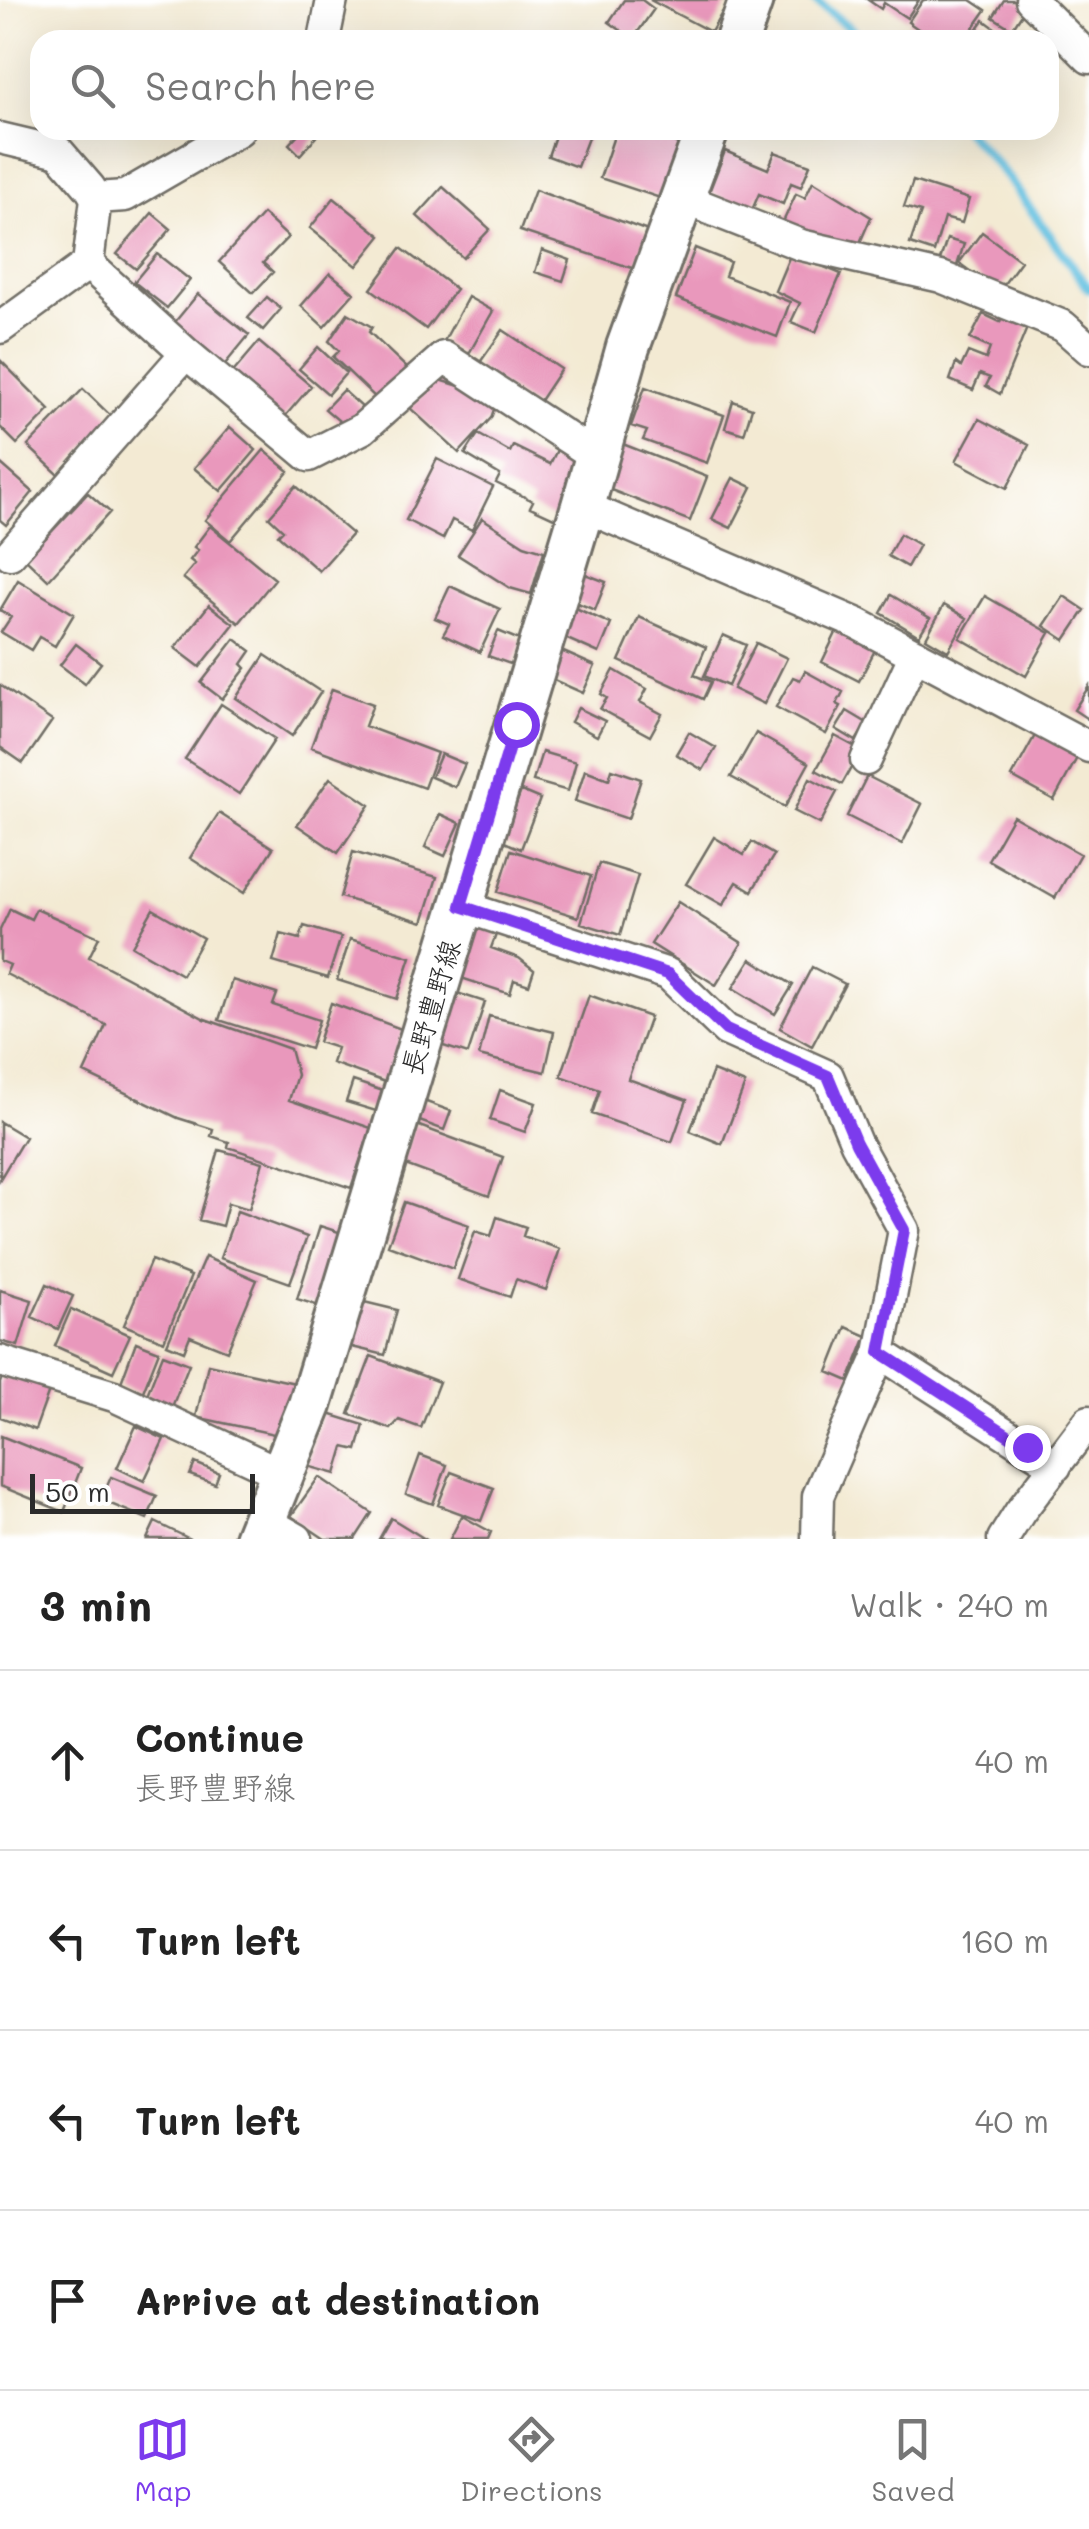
<!DOCTYPE html>
<html lang="en">
<head>
<meta charset="utf-8">
<style>
	:root { --surface:#fff; --page:#f2f2f2; --text:#222; --muted:#767676; --line:#e0e0e0; --accent:#7c3aed }
	body { margin:0; font-family:Mali,"Klee One",sans-serif; background:var(--page); color:var(--text) }
	.scale { position:absolute; left:30px; bottom:25px; width:225px; box-sizing:border-box; padding-left:10px; border:5px solid #2b2b2b; border-top:0; font-size:28px; line-height:35px; white-space:nowrap; color:#2b2b2b; -webkit-text-stroke:8px #fff; paint-order:stroke }
	.stop { position:absolute; width:30px; height:30px; margin:-22px; border:8px solid #7c3aed; border-radius:50%; background:#fff }
	.stop.end { background:#7c3aed; border-color:#fff; box-shadow:0 2px 10px #0008 }
	.list { margin:0; padding:0; list-style:none }
	h2 { display:flex; justify-content:space-between; align-items:center; height:130px; margin:0; padding:0 40px; font-size:42px }
	h2 small { font-size:32px; font-weight:400; color:var(--muted) }
	.list li { display:grid; grid-template-columns:65px 1fr auto; gap:30px; align-items:center; box-sizing:border-box; height:180px; padding:0 40px; border-top:2px solid var(--line) }
	.list b { display:block; font-size:38px; white-space:nowrap }
	.list p { margin:0; font-size:32px; white-space:nowrap; color:var(--muted) }
	.list em { font-size:32px; font-style:normal; color:var(--muted) }
	.icon { flex:none; width:55px; height:55px; fill:none; stroke:currentColor; stroke-width:2; stroke-linecap:round; stroke-linejoin:round }
	.map { position:relative; flex:none; width:1089px; height:1539px; overflow:hidden }
	.search { position:absolute; background:var(--surface); box-shadow:0 10px 40px #0002; left:30px; right:30px; top:30px; height:110px; display:flex; align-items:center; gap:25px; box-sizing:border-box; padding:0 35px; border-radius:30px; color:var(--muted); font-size:38px }
	.sheet { height:850px; background:var(--surface) }
	nav { display:flex; justify-content:space-around; align-items:center; box-sizing:border-box; height:140px; border-top:2px solid var(--line); background:var(--surface); font-size:28px; color:var(--muted) }
	nav a { display:grid; justify-items:center; gap:5px }
	nav .on { color:var(--accent) }
	.map>svg:first-child { display:block }
	.lines { fill:none; stroke-linecap:round; stroke-linejoin:round }
	.stream { stroke:#63c1e1; stroke-width:9 }
	.building { fill:#e998bc }
	.street-casing { stroke:#716e66; stroke-width:35 }
	.secondary-casing { stroke:#716e66; stroke-width:48 }
	.street { stroke:#fff; stroke-width:30 }
	.secondary { stroke:#fff; stroke-width:42 }
	.route { stroke:#7c3aed; stroke-width:12 }
	.labels { text-anchor:middle; dominant-baseline:central; stroke-width:8; stroke-linejoin:round; paint-order:stroke }
	.street-label { font-size:28px; fill:#2b2b2b; stroke:#fff }
</style>
</head>
<body>
<div class="map">
<svg width="1089" height="1539" viewBox="0 0 1089 1539">
	<rect width="100%" height="100%" fill="#fff"/>
	<filter id="ink" filterUnits="userSpaceOnUse"><feTurbulence type="fractalNoise" baseFrequency=".01" numOctaves="2"/><feDisplacementMap in="SourceGraphic" scale="20" xChannelSelector="R" yChannelSelector="G"/><feConvolveMatrix kernelMatrix="1 2 1 2 8 2 1 2 1" color-interpolation-filters="sRGB"/></filter>
	<filter id="wash" filterUnits="userSpaceOnUse"><feTurbulence type="fractalNoise" baseFrequency=".0048" numOctaves="4" result="noise"/><feDisplacementMap in="SourceGraphic" scale="40" xChannelSelector="R" yChannelSelector="G"/><feGaussianBlur stdDeviation="2.25" result="paint"/><feColorMatrix in="noise" values="0 0 0 0 0 0 0 0 0 0 0 0 0 0 0 0 0 1.4 0 .05"/><feComposite in="paint" operator="in"/></filter>
	<g filter="url(#wash)">
		<rect width="100%" height="100%" fill="#f3ead3"/>
		<g class="lines">
			<path class="stream" d="M814 0 865 40
				M965 130 1004 173 1089 289"/>
		</g>
		<g id="blocks">
			<path class="building" d="M624 0H642L654 9 633 39 609 22Z
				M650 0H729L711 32Z
				M868 0H919L907 18 884 3 881 9Z
				M923 0H971L986 10 965 40H934L908 22Z
				M1004 0H1018L1027 6 1012 29 993 17Z
				M984 20 1011 40H969Z
				M302 130H322L300 155 289 144Z
				M557 130H591L577 167 548 156Z
				M616 130H639L682 145 663 199 600 178Z
				M725 151 768 169 775 152 810 165 801 187 791 183 783 204 759 194 752 210 709 192Z
				M813 181 871 217 856 252 783 222 796 194 805 198Z
				M913 181 969 199 962 223 944 218 934 252 910 244 921 212 904 207Z
				M443 187 490 229 463 258 417 216Z
				M535 190 648 231 635 269 520 231Z
				M334 198 381 236 357 266 310 228Z
				M152 213 171 229 136 269 117 254Z
				M263 214 288 237 263 263 273 272 253 293 219 262Z
				M982 232 1021 261 998 292 959 263Z
				M947 239 964 244 955 272 938 266Z
				M401 248 456 289 426 329 371 289Z
				M695 248 730 262 725 276 790 302 777 337 676 298Z
				M542 250 570 260 563 281 535 272Z
				M791 253 841 274 816 332 791 322 800 303 775 291Z
				M157 254 190 280 167 308 134 282Z
				M330 273 354 293 324 327 301 306Z
				M198 294 249 335 221 369 170 328Z
				M267 297 281 309 263 330 248 318Z
				M468 297 493 311 467 357 443 343Z
				M348 313 372 327 369 332 408 369 378 400 333 357 339 351 329 341Z
				M1003 313 1029 323 1000 394 986 386 990 378 980 374 973 390 950 380 956 363 961 367 968 352 986 359 990 348 970 339 983 314 1000 322Z
				M503 330 561 369 535 408 476 368Z
				M259 342 311 386 281 421 229 377Z
				M318 347 346 373 328 394 299 369Z
				M0 360 50 410 17 444 0 427Z
				M437 379 498 398 491 418 459 453 410 408Z
				M645 387 724 415 707 463 643 440 647 431 631 426Z
				M83 389 113 418 59 475 28 446Z
				M343 390 362 407 345 426 325 409Z
				M733 401 752 408 744 434 725 428Z
				M979 419 1029 445 1007 488 956 461Z
				M230 427 256 450 221 491 194 468Z
				M478 434 510 452 513 446 550 464 557 450 577 459 576 475 556 519 530 507 533 501 496 483 500 475 465 454Z
				M610 439 707 477 690 521 593 483Z
				M264 450 289 471 230 541 205 520Z
				M437 459 493 487 472 530 452 520 443 539 406 520Z
				M0 463 33 492 6 525 0 520Z
				M733 478 752 487 731 528 712 519Z
				M296 486 352 534 319 571 278 535 283 530 269 517Z
				M88 493 110 512 48 580 26 559Z
				M482 518 524 545 544 551 531 594 510 588 458 555Z
				M210 526 275 579 239 623 183 578 195 564 190 560 198 550 194 547Z
				M900 534 919 545 907 567 888 556Z
				M580 572 606 582 595 610 570 600Z
				M18 580 74 614 55 646 39 637 31 650 1 632 11 617 0 610Z
				M450 586 500 609 480 652 443 635 449 624 435 618Z
				M891 595 930 618 919 636 881 613Z
				M985 596 1050 633 1026 676 960 638Z
				M1064 596 1085 610 1065 640 1044 626Z
				M209 605 234 624 200 667 175 648Z
				M569 605 611 624 599 653 556 634Z
				M944 605 967 618 948 651 926 638Z
				M639 617 706 647 694 675 711 682 703 699 619 661Z
				M838 629 876 648 859 681 822 662Z
				M498 631 522 641 513 665 488 656Z
				M723 635 746 645 728 686 704 676Z
				M235 639 251 651 242 664 246 668 222 699 201 683Z
				M756 643 787 658 764 704 733 689Z
				M76 644 101 663 85 684 60 665Z
				M550 646 595 666 583 693 538 673Z
				M265 655 321 692 292 736 236 698Z
				M614 670 647 689 640 702 662 714 650 736 600 709 607 698 601 694Z
				M805 671 843 692 837 704 841 706 826 734 776 707 793 677 800 680Z
				M0 685 52 721 23 763 0 747Z
				M1089 686V720L1074 710Z
				M332 689 373 704 365 726 437 753 424 788 311 747Z
				M221 704 275 739 239 794 185 759Z
				M578 708 605 721 597 736 571 722Z
				M847 711 867 723 856 741 836 729Z
				M689 732 716 748 703 770 676 754Z
				M1037 732 1078 756 1054 800 1012 777Z
				M756 733 809 763 785 807 731 777Z
				M835 736 861 750 842 784 816 770Z
				M542 752 576 762 568 791 533 781Z
				M441 754 465 764 455 787 431 777Z
				M612 769 641 779 628 819 575 801 585 770 609 779Z
				M867 776 922 804 902 844 847 816Z
				M330 778 370 805 338 853 297 825Z
				M810 778 837 792 820 824 794 811Z
				M521 791 540 799 521 849 502 841Z
				M219 813 273 848 244 893 190 858Z
				M440 814 460 823 445 856 425 847Z
				M1013 816 1080 854 1055 898 988 860Z
				M714 837 744 855 752 842 774 855 752 891 737 882 723 905 686 884Z
				M511 850 591 876 578 917 498 892Z
				M353 852 437 877 423 922 340 897Z
				M599 863 638 875 620 935 581 923Z
				M678 902 742 943 716 985 651 944Z
				M10 909 31 919 36 909 99 937 89 957 205 1019 290 1049 297 1075 289 1100 371 1128 351 1188 228 1147 229 1142 211 1136 213 1129 178 1118 84 1073 106 1025 6 974 10 965 0 961V930Z
				M153 909 203 938 182 975 132 946Z
				M472 923 497 932 491 948 519 958 534 970 529 985 514 980 510 994 455 976Z
				M304 926 341 937 328 978 273 962 281 934 300 939Z
				M350 939 411 957 397 999 337 980Z
				M751 959 793 985 775 1014 733 988Z
				M812 967 845 984 812 1046 780 1028Z
				M232 980 277 994 273 1005 319 1020 310 1049 219 1020Z
				M454 992 485 1002 468 1054 437 1044Z
				M589 995 650 1017 628 1079 687 1100 672 1142 592 1114 600 1090 561 1076Z
				M331 1003 404 1030 385 1082 332 1063 337 1048 318 1042Z
				M489 1016 554 1032 545 1072 479 1056Z
				M713 1071 745 1084 722 1144 690 1131Z
				M353 1081 383 1091 376 1111 346 1102Z
				M500 1090 536 1103 525 1132 490 1120Z
				M421 1100 451 1111 444 1130 414 1119Z
				M0 1122 25 1137 0 1179Z
				M414 1124 503 1157 489 1196 400 1163Z
				M219 1150 263 1162 249 1209 228 1203 222 1226 199 1220Z
				M404 1202 469 1225 453 1269 388 1245Z
				M237 1211 307 1237 290 1283 220 1258Z
				M497 1217 526 1227 523 1236 560 1249 546 1290 516 1279 510 1297 458 1279 475 1231 491 1236Z
				M320 1226 345 1234 322 1307 297 1299Z
				M205 1257 257 1280 227 1351 190 1336 184 1351 167 1344Z
				M151 1260 191 1276 164 1341 124 1325Z
				M47 1284 73 1296 58 1329 32 1317Z
				M0 1290 32 1300 18 1346 0 1341Z
				M360 1301 397 1310 385 1355 348 1346Z
				M71 1309 130 1335 113 1372 55 1346Z
				M846 1327 867 1336 849 1381 828 1372Z
				M136 1342 159 1351 142 1394 120 1385Z
				M163 1354 189 1364 172 1407 146 1397Z
				M371 1356 439 1382 421 1428 399 1420 391 1429 349 1414Z
				M208 1364 295 1383 283 1436 196 1417Z
				M2 1377 52 1383 35 1430 0 1417V1383Z
				M322 1412 364 1425 357 1450 344 1447 336 1474 307 1466Z
				M136 1426 164 1439 144 1481 117 1468Z
				M1 1436 81 1468 64 1512 0 1486Z
				M420 1455 447 1465 433 1504 406 1494Z
				M195 1463 219 1473 215 1484 190 1475Z
				M451 1472 494 1488 481 1521 438 1505Z
				M111 1477 157 1496 147 1519 101 1500Z
				M319 1477 372 1513 355 1539H325L291 1516Z
				M462 1516 491 1532 488 1539H450Z
				M391 1518 425 1539H379Z
				M155 1522 190 1539H147Z"/>
		</g>
	</g>
	<g filter="url(#ink)">
		<use href="#blocks" fill-opacity="0" stroke="#716e66" stroke-width="2.5"/>
		<g class="lines">
			<g class="street-casing">
				<path id="street" d="M1031 0 1089 58
					M324 40 332 0
					M0 138 59 152 90 188 96 198 88 264 0 328
					M96 198 125 196 239 130
					M682 198 801 245 941 277 1063 326 1089 349
					M186 353 309 456 362 429 444 357 597 457
					M583 506 858 624 1089 747
					M10 554 186 353 88 264
					M866 760 915 654
					M461 906 668 974 726 1030 828 1076 856 1143 904 1230 880 1353 1056 1466
					M0 1361 114 1396 282 1474
					M262 1519 297 1539
					M817 1539 818 1496 880 1353
					M1003 1539 1020 1512 1089 1421"/>
			</g>
			<g class="secondary-casing">
				<path id="secondary" d="M737 40 751 0
					M256 1539 310 1405 583 506 628 347 707 130"/>
			</g>
			<use href="#street" class="street"/>
			<use href="#secondary" class="secondary"/>
		</g>
	</g>
	<g class="lines" filter="url(#ink)">
		<path class="route" d="M516 724 461 906 668 974 726 1030 828 1076 856 1143 904 1230 880 1352 1027 1447"/>
	</g>
	<g class="labels">
		<g class="street-label">
			<text transform="translate(430 1007) rotate(-73)">長野豊野線</text>
		</g>
	</g>
</svg>
<div class="scale">50 m</div>
<div class="stop" style="left:516px;top:724px"></div>
<div class="stop end" style="left:1027px;top:1447px"></div>
<div class="search"><svg class="icon" aria-label="search" viewBox="0 0 24 24"><circle cx="10" cy="10" r="6"/><path d="M15 15l6 6"/></svg>Search here</div>
</div>
<section class="sheet">
<h2>3 min<small>Walk · 240 m</small></h2>
<ul class="list">
<li><svg class="icon" aria-label="ahead" viewBox="0 0 24 24"><path d="M12 20V5M6 11l6-6 6 6"/></svg><div><b>Continue</b><p>長野豊野線</p></div><em>40 m</em></li>
<li><svg class="icon" aria-label="left" viewBox="0 0 24 24"><path d="M17 20v-9H6M10 6l-5 5 5 5"/></svg><div><b>Turn left</b></div><em>160 m</em></li>
<li><svg class="icon" aria-label="left" viewBox="0 0 24 24"><path d="M17 20v-9H6M10 6l-5 5 5 5"/></svg><div><b>Turn left</b></div><em>40 m</em></li>
<li><svg class="icon" aria-label="arrive" viewBox="0 0 24 24"><path d="M6 21V4h12l-3 4 3 4H6"/></svg><div><b>Arrive at destination</b></div></li>
</ul>
</section>
<nav>
<a class="on"><svg class="icon" aria-label="map" viewBox="0 0 24 24"><path d="M3 6l6-2 6 2 6-2v14l-6 2-6-2-6 2zM9 4v14M15 6v14"/></svg>Map</a>
<a><svg class="icon" aria-label="directions" viewBox="0 0 24 24"><path d="M12 3l9 9-9 9-9-9zM9 14v-3h6M13 9l2 2-2 2"/></svg>Directions</a>
<a><svg class="icon" aria-label="saved" viewBox="0 0 24 24"><path d="M7 4h10v16l-5-4-5 4z"/></svg>Saved</a>
</nav>
</body>
</html>
